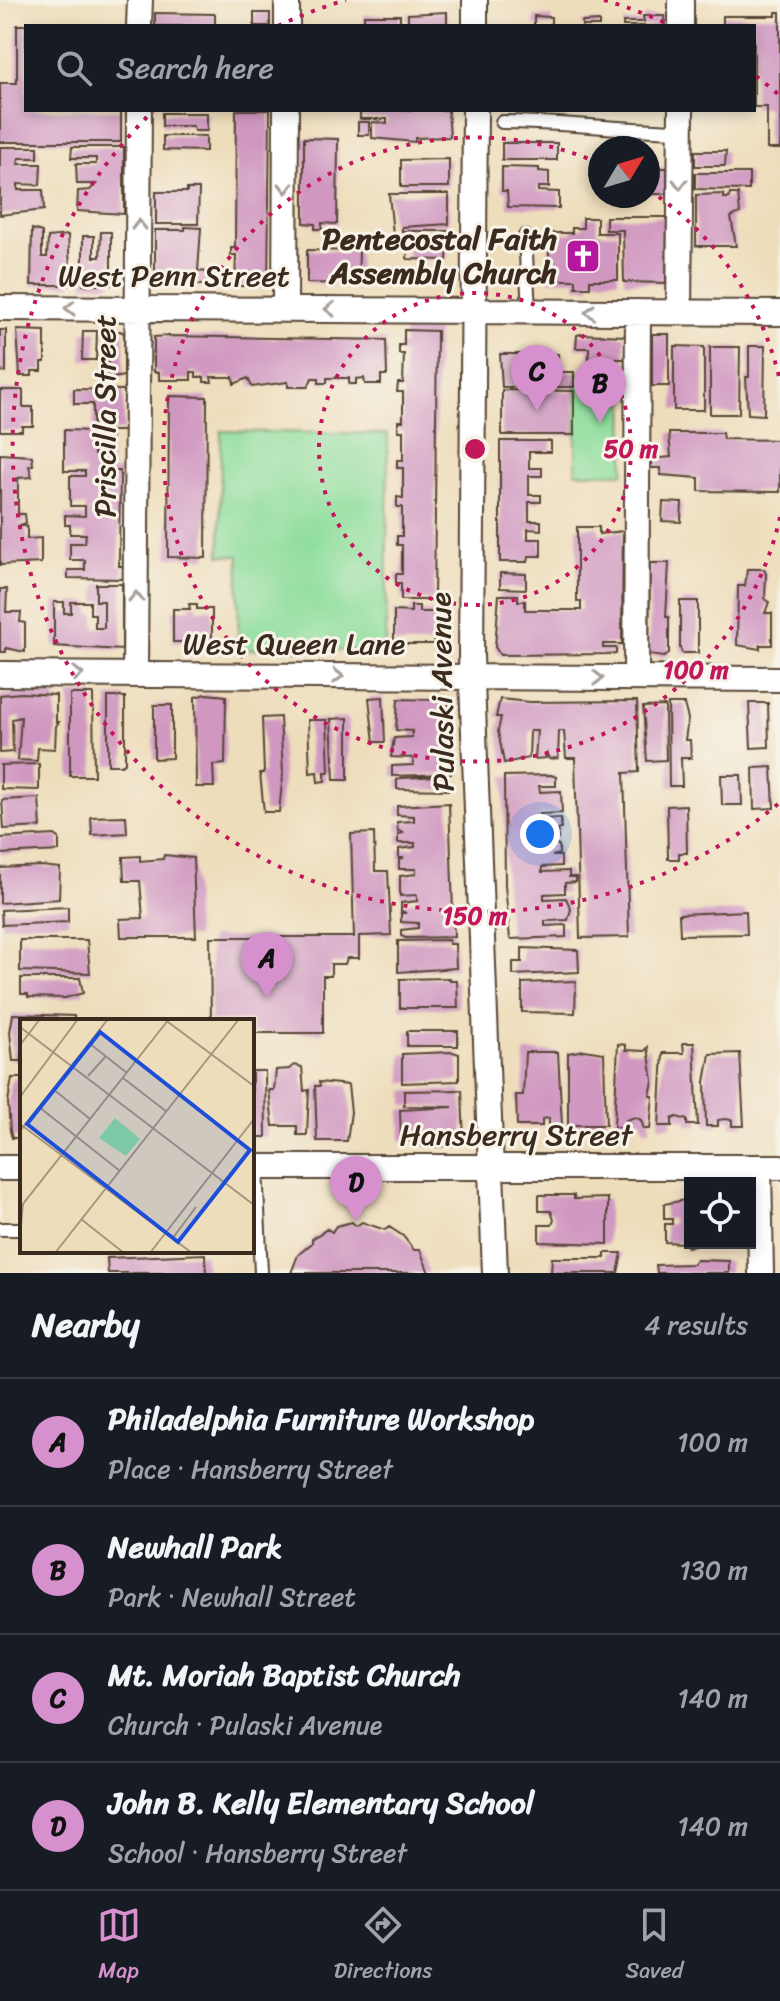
<!DOCTYPE html>
<html lang="en">
<head>
<meta charset="utf-8">
<style>
	:root { --surface:#171b24; --page:#242831; --text:#f1f3f6; --muted:#9ea1a6; --line:#363941; --accent:#d690ce }
	body { margin:0; font-family:Sriracha,sans-serif; background:var(--page); color:var(--text) }
	.controls { position:absolute; right:24px; bottom:24px; display:grid; overflow:hidden; border-radius:0px; box-shadow:0 4px 12px #0003 }
	.controls button { width:72px; height:72px; display:grid; place-items:center; padding:0; border:0; border-bottom:2px solid var(--line); background:var(--surface); color:var(--text); font:40px sans-serif }
	.compass { position:absolute; left:588px; top:136px; width:72px; height:72px; border-radius:50%; background:var(--surface); box-shadow:0 4px 12px #0003; rotate:52deg }
	.you { position:absolute; left:540px; top:834px; width:28px; height:28px; margin:-20px; border:6px solid #fff; border-radius:50%; background:#1a73e8; box-shadow:0 0 0 12px #1a73e833 }
	.badge { display:grid; place-items:center; width:52px; height:52px; border-radius:50%; background:var(--accent); color:#111; font-size:26px; font-weight:700 }
	.pin { position:absolute; translate:-50% -66px; filter:drop-shadow(0 2px 4px #0008) }
	.pin::after { content:''; position:absolute; top:42px; width:28px; height:24px; background:inherit; clip-path:polygon(0 0,100% 0,50% 100%) }
	.list { margin:0; padding:0; list-style:none }
	h2 { display:flex; justify-content:space-between; align-items:center; height:104px; margin:0; padding:0 32px; font-size:34px }
	h2 small { font-size:26px; font-weight:400; color:var(--muted) }
	.list li { display:grid; grid-template-columns:52px 1fr auto; gap:24px; align-items:center; box-sizing:border-box; height:128px; padding:0 32px; border-top:2px solid var(--line) }
	.list b { display:block; font-size:30px; white-space:nowrap }
	.list p { margin:0; font-size:26px; white-space:nowrap; color:var(--muted) }
	.list em { font-size:26px; font-style:normal; color:var(--muted) }
	.icon { flex:none; width:44px; height:44px; fill:none; stroke:currentColor; stroke-width:2; stroke-linecap:round; stroke-linejoin:round }
	.map { position:relative; flex:none; width:780px; height:1273px; overflow:hidden }
	.search { position:absolute; background:var(--surface); box-shadow:0 4px 12px #0003; left:24px; right:24px; top:24px; height:88px; display:flex; align-items:center; gap:20px; box-sizing:border-box; padding:0 28px; border-radius:0px; color:var(--muted); font-size:30px }
	.sheet { height:616px; background:var(--surface) }
	nav { display:flex; justify-content:space-around; align-items:center; box-sizing:border-box; height:112px; border-top:2px solid var(--line); background:var(--surface); font-size:22px; color:var(--muted) }
	nav a { display:grid; justify-items:center; gap:4px }
	nav .on { color:var(--accent) }
	.map>svg:first-child { display:block }
	.green { fill:#8fde9d; stroke:#65845e; stroke-width:2 }
	.building { fill:#d098c1 }
	.lines { fill:none; stroke-linecap:round; stroke-linejoin:round }
	.service-casing { stroke:#564536; stroke-width:16 }
	.minor-casing { stroke:#564536; stroke-width:28 }
	.service { stroke:#fff; stroke-width:12 }
	.minor { stroke:#fff; stroke-width:24 }
	.oneway { stroke:#a79f9a }
	.ring { fill:none; stroke:#c2185b; stroke-width:4; stroke-dasharray:4 8 }
	.labels { text-anchor:middle; dominant-baseline:central; stroke-width:6; stroke-linejoin:round; paint-order:stroke }
	.poi-label { font-size:30px; font-weight:bold; fill:#3b2a1e; stroke:#f7f3e8; text-anchor:end }
	.street-label { font-size:30px; fill:#3b2a1e; stroke:#f7f3e8 }
	.inset-road { fill:none; stroke:#a6957c; stroke-width:2 }
	.view { fill:#1d4ed8; fill-opacity:0.15; stroke:#1d4ed8; stroke-width:4 }
	.inset-edge { fill:none; stroke:#3b2a1e; stroke-width:4 }
	.centre { fill:#c2185b; stroke:#f7f3e8; stroke-width:4 }
	.ring-label { font-size:24px; text-anchor:middle; font-weight:bold; fill:#c2185b; stroke:#f7f3e8; stroke-width:6; stroke-linejoin:round; paint-order:stroke }
</style>
</head>
<body>
<div class="map">
<svg width="780" height="1273" viewBox="0 0 780 1273">
	<rect width="100%" height="100%" fill="#f7f3e8"/>
	<filter id="ink" filterUnits="userSpaceOnUse"><feTurbulence type="fractalNoise" baseFrequency=".0125" numOctaves="2"/><feDisplacementMap in="SourceGraphic" scale="16" xChannelSelector="R" yChannelSelector="G"/><feConvolveMatrix kernelMatrix="1 2 1 2 8 2 1 2 1" color-interpolation-filters="sRGB"/></filter>
	<filter id="wash" filterUnits="userSpaceOnUse"><feTurbulence type="fractalNoise" baseFrequency=".006" numOctaves="4" result="noise"/><feDisplacementMap in="SourceGraphic" scale="32" xChannelSelector="R" yChannelSelector="G"/><feGaussianBlur stdDeviation="1.8" result="paint"/><feColorMatrix in="noise" values="0 0 0 0 0 0 0 0 0 0 0 0 0 0 0 0 0 1.4 0 .05"/><feComposite in="paint" operator="in"/></filter>
	<g filter="url(#wash)">
		<rect width="100%" height="100%" fill="#edb"/>
		<path class="green" d="M576 374H625L624 473H576Z
			M221 431 388 434 386 651 238 649 239 556 220 555Z"/>
		<g id="blocks">
			<path class="building" d="M447 12V26H408V14Z
				M776 12H780V149H767V107H754V26H723V16H776Z
				M155 13 215 14V26H155Z
				M254 13H270V26H254Z
				M364 15H400V26H364Z
				M534 16 551 17V26H534Z
				M643 16H664L665 26H623V22H644Z
				M599 21V26H582V22Z
				M17 25H26V110H121V142H0V83H17Z
				M236 110H270L268 286H235L236 255H231V248H235Z
				M360 110H448L450 137 415 138V142L372 138V122L387 123V119H360Z
				M162 113H207V131H194L193 126H162Z
				M358 122H369V135H358Z
				M163 136H206V151L163 150Z
				M304 138 338 139 337 224 322 223V229H315V224L304 223Z
				M502 143H557V160H502Z
				M0 147H38V158H19L18 164H41L40 185 18 184V190H43L44 210 0 215Z
				M72 147H124V214L77 211 78 191 90 190 96 184H77L76 164H96V158H71Z
				M695 151H726L725 166H695Z
				M449 159V187H401V160Z
				M502 167 539 168V171L549 172V187H538V191L559 192V208L508 207 507 191H502Z
				M648 168H667V194H648Z
				M695 173H749V190L695 189Z
				M187 189H199L198 224H156V192H187Z
				M389 194H449V224L402 227V231H449L447 260 407 259 408 244H394Z
				M724 194V198H729L730 194H738L740 213 731 217 736 246H696V195Z
				M606 217H667L666 283 624 282 623 230H606Z
				M583 218H597V233H618V280H590V287H576V280H549V233H572V228H583Z
				M185 227 201 228 198 271 207 272V285H155V230H185Z
				M32 229 42 232V257H47L48 237 68 235 71 285H31Z
				M101 232H111V285H83V236H94V257H100Z
				M307 250 359 251 358 284 307 283Z
				M0 330H6V372L0 371Z
				M17 330 45 331V362H42V371H32V376H20Z
				M404 330 437 331 434 600H401V583H396V574H402V545H397V536H402V507H397V497L403 498V468H397V460H403V431H398V421H403V392H397L398 383H403L404 354H399V345H404Z
				M83 331H97L96 360H82Z
				M120 331 124 333V376L108 379V332Z
				M581 334 625 336V359H589V348H576L577 335Z
				M652 334H669V386H652Z
				M168 336 386 340 387 375H381V384H365L364 378 356 379V384H349V378H327V383H319V378H312L308 387H288V382L252 387 248 378 234 384 233 377H211L212 382H204V377H196V372H191V380H159V372H154V337Z
				M674 346 704 347V410H674Z
				M749 346H765L764 415 748 414 746 377H749Z
				M710 347H740L739 414H710Z
				M500 354H558V369H533V372H574V387H502Z
				M74 389 124 390V431H111V446H94V455L111 456V471H120L119 566H123V579L68 578V570H85V560H70V543H85L86 534H70V525H65V515L85 516V506H70V476H85V471H64V430L93 431V404H74Z
				M0 390H23V407H33V426H22V431H0Z
				M502 390 574 391V435H502Z
				M169 396 207 397 206 558 168 557Z
				M669 433H722L723 439 780 440V492L699 491V478L661 475V468H651V459L671 457Z
				M500 441H551V452H529V468H542V476H529V495H541V502H529V521H541V530L528 529V539H541V556H529L528 562H500Z
				M0 454 32 456 33 465 29 466 32 477 18 478V514H25L26 523 18 526H27V539L41 538V563L0 565Z
				M663 502 682 503 681 522 662 521Z
				M577 527H599V534L623 531 622 644H603V648H616V654L500 655 495 647 499 595H518V601H525V610H581V601L577 602Z
				M650 563H669L666 617H669V654L664 657 649 655Z
				M747 569H764L766 574 765 599 769 602 765 613H772V645H760V649L737 645 738 586H745Z
				M500 573 526 574V589L500 588Z
				M96 584H122V650L54 646V602H64V613H71V602H90V614H95V628H104V601H96Z
				M0 589H7L6 612H21L20 622 25 623V652L6 648V652H0Z
				M680 601H698V653H682L680 648Z
				M189 604H197V609H212V642H173V609H190Z
				M411 606H419V612H434V644H394V611L411 612Z
				M21 693 56 695V722H59L56 726 55 749 38 748 37 761 18 760 21 717 12 719 13 752 0 753V695Z
				M70 694H93L94 776H70Z
				M206 694 226 696 225 764 213 765 214 787H196L195 697Z
				M441 696 449 700 447 718 451 774 392 776V766L413 765V758L391 757 394 738 412 737V731L396 730 398 699 438 700Z
				M108 697H125V763L121 765H108Z
				M383 697 385 742H374L369 698Z
				M500 699 530 702 637 701 639 772 624 773 629 937 580 938 575 758H566L564 731H559L558 758 549 759 547 754 546 758 535 759 537 731H530L529 758 504 763 498 731 501 717H496Z
				M749 703H768L769 747 751 748Z
				M668 704H684L688 719 685 740H690L691 758H681L682 786H669Z
				M154 705H172V758L154 759Z
				M665 706 666 760 647 761 643 707Z
				M280 717 283 773 279 812H264L260 773H264L262 718Z
				M348 718V780H334L331 719Z
				M308 720H327L329 772H325V781L318 782 317 772 310 773Z
				M39 764V790L1 789V765Z
				M772 767 774 808 754 809 753 768Z
				M551 775 556 777V786H539L540 792 561 791 562 813 540 814 541 819 561 818V829H558V839H542L541 843 559 845V854L552 856H561V866L542 867V872L569 871V877H576V882L565 883V893L544 894V899L566 898 571 909 568 920 545 921V926L566 925V937L510 939 505 885 504 776Z
				M721 775H741L742 805H722Z
				M442 776 449 778 450 790 397 789V780L401 778Z
				M39 798 41 827 4 829 2 800Z
				M449 803 454 937 406 938 401 936V930L418 928V923L401 922V913H406L401 911V903L417 901V895L400 896V876L416 874V869H399V860L404 858H399V849L415 847V843H398V834L404 833 398 831 397 822 414 821V816L397 815V806Z
				M686 805 687 853H679V859H668L667 806Z
				M126 816 127 833 92 835 91 817Z
				M374 833 375 871H388L391 935 359 936V958H347L345 964H331V976H323V1033H252V1021H211L210 937H354L351 834Z
				M55 835 59 838V851L0 854V838Z
				M164 855 193 858 196 937H121L120 919 143 918 140 881H124L123 857 140 856V861L163 859Z
				M41 866 60 868 59 899 0 903V868Z
				M68 907V922L2 925 1 910Z
				M746 911 747 934 680 935 679 914Z
				M20 940H87L90 973 20 971Z
				M449 940V944H455L456 968 398 972V941Z
				M522 948 578 950 579 972 513 975V962H522Z
				M21 978H80L83 993 65 998 28 997V994H21Z
				M450 978V981H457L458 1008H400V979Z
				M576 981 575 1013 522 1012V983Z
				M13 1014 74 1016V1021H22V1061H13L10 1032Z
				M407 1031H458V1046H407Z
				M683 1043H694L698 1125H687V1120L677 1117 672 1119V1126H659L663 1053H684Z
				M618 1044 626 1045V1050L645 1051 648 1047 653 1081 650 1096H653L650 1129H644L641 1120 635 1117 626 1120 624 1129 614 1126Z
				M584 1050 604 1053 606 1125H568V1053Z
				M453 1052 459 1054V1081L402 1083V1054Z
				M525 1052H558L562 1125H549V1118L542 1119V1126H517L516 1095H523Z
				M740 1053 744 1126H732V1120L725 1119 718 1120V1126H706L705 1082 710 1054Z
				M294 1065 302 1067 304 1091 309 1090 307 1135H297V1126H273L269 1090H274L276 1070 289 1069Z
				M252 1071H265L266 1137H252Z
				M12 1078H22V1138H12L10 1131 8 1102Z
				M319 1082 348 1085 351 1112 347 1141H317L315 1086H320Z
				M462 1090 464 1144 435 1147 420 1145V1140L401 1141 400 1110 453 1107 404 1106V1091Z
				M539 1195H574V1199L608 1198V1244L539 1242V1225H552L554 1220 551 1211H539Z
				M690 1199V1243H700L688 1247 684 1243 665 1242V1224H672V1219H664V1204Z
				M352 1222 356 1226 362 1222 385 1230 389 1227 403 1236 414 1250H420L429 1273H291L298 1255 312 1243V1239L327 1229 332 1232 336 1226Z
				M605 1253H622L618 1273H551L552 1258H605Z
				M205 1254 206 1273H108L107 1258Z
				M696 1260 729 1261V1273H657L656 1265 693 1264Z"/>
		</g>
	</g>
	<g filter="url(#ink)">
		<use href="#blocks" fill-opacity="0" stroke="#564536" stroke-width="2"/>
		<g class="lines">
			<g class="service-casing">
				<path id="service" d="M502 122C563 122 620 130 680 131
					M525 236 529 311
					M256 1167 261 1273
					M0 1229H22"/>
			</g>
			<g class="minor-casing">
				<path id="minor" d="M139 26 140 0
					M287 26V0
					M475 26V0
					M681 26V0
					M475 110 471 656 495 1273
					M0 308 780 313
					M285 309 286 110
					M679 312 681 110
					M0 674 780 679
					M135 675 139 110
					M636 678 638 312
					M252 1167H780
					M759 1167 761 1273
					M0 1168H22"/>
			</g>
			<use href="#service" class="service"/>
			<use href="#minor" class="minor"/>
		</g>
		<defs><path id="oneway-chevron" d="M-2-3.5L2.5 0L-2 3.5" fill="none" stroke-width="1.6" stroke-linecap="round" stroke-linejoin="round" transform="scale(2)"/></defs>
		<g class="oneway">
			<use href="#oneway-chevron" transform="translate(680 184) rotate(90)"/>
			<use href="#oneway-chevron" transform="translate(286 188) rotate(90)"/>
			<use href="#oneway-chevron" transform="translate(139 225) rotate(-90)"/>
			<use href="#oneway-chevron" transform="translate(70 308) rotate(-180)"/>
			<use href="#oneway-chevron" transform="translate(330 309) rotate(-179)"/>
			<use href="#oneway-chevron" transform="translate(590 312) rotate(-180)"/>
			<use href="#oneway-chevron" transform="translate(136 597) rotate(-90)"/>
			<use href="#oneway-chevron" transform="translate(78 674)"/>
			<use href="#oneway-chevron" transform="translate(338 676) rotate(1)"/>
			<use href="#oneway-chevron" transform="translate(598 678)"/>
		</g>
	</g>
	<g class="ring">
		<circle cx="475" cy="449" r="156"/>
		<path d="M780 517A312 312 0 1 1 599 163M649 190A312 312 0 0 1 780 381"/>
		<path d="M778 804A467 467 0 0 1 154 110M278 26A467 467 0 0 1 346 0M604 0A467 467 0 0 1 672 26M756 76A467 467 0 0 1 778 94"/>
	</g>
	<defs>
		<g id="church-square" transform="scale(1.8)"><rect x="-9" y="-9" width="18" height="18" rx="4" fill="#b5179e" stroke="#f7f3e8"/><path d="M-1.2-6h2.4v3.5h3.3v2.4h-3.3V6h-2.4V-.1h-3.3v-2.4h3.3Z" fill="#fff"/></g>
	</defs>
	<g fill-rule="evenodd">
		<use href="#church-square" x="583" y="256"/>
	</g>
	<g class="labels">
		<g class="poi-label">
			<text x="557" y="239">Pentecostal Faith<tspan x="557" dy="34">Assembly Church</tspan></text>
		</g>
		<g class="street-label">
			<text x="174" y="276">West Penn Street</text>
			<text transform="translate(105 416) rotate(-90)">Priscilla Street</text>
			<text x="294" y="644">West Queen Lane</text>
			<text transform="translate(442 692) rotate(-91)">Pulaski Avenue</text>
			<text x="516" y="1135">Hansberry Street</text>
		</g>
	</g>
	<g transform="translate(20 1019)">
		<rect width="234" height="234" fill="#edb"/>
		<path d="M95 99 120 120 106 137 79 119Z" fill="#8fde9d"/>
		<path class="inset-road" d="M144 0 234 67M0 8 234 186M69 24 107 54M0 26 20 0M68 57 86 37M103 59 147 93M33 70 70 100M0 78 58 0M19 88 100 152M0 105 172 234M0 112 88 0M61 200 104 234M0 217 3 185 149 0M152 220 176 188M35 234 219 0M130 234 234 100"/>
		<path class="view" d="M80 13 230 131 158 223 7 105Z"/>
		<rect width="234" height="234" class="inset-edge"/>
	</g>
	<circle cx="475" cy="449" r="12" class="centre"/>
	<g class="ring-label">
		<text x="631" y="457">50 m</text>
		<text x="696" y="678">100 m</text>
		<text x="475" y="924">150 m</text>
	</g>
</svg>
<div class="controls">
<button><svg class="icon" aria-label="locate" viewBox="0 0 24 24"><circle cx="12" cy="12" r="6"/><path d="M12 2v4M12 18v4M2 12h4M18 12h4"/></svg></button>
</div>
<svg class="compass" viewBox="-18 -18 36 36"><path d="M0-13l5 13h-10z" fill="#e53935"/><path d="M0 13l5-13h-10z" fill="#9ea1a6"/></svg>
<div class="you"></div>
<div class="pin badge" style="left:267px;top:998px">A</div>
<div class="pin badge" style="left:600px;top:423px">B</div>
<div class="pin badge" style="left:537px;top:411px">C</div>
<div class="pin badge" style="left:356px;top:1222px">D</div>
<div class="search"><svg class="icon" aria-label="search" viewBox="0 0 24 24"><circle cx="10" cy="10" r="6"/><path d="M15 15l6 6"/></svg>Search here</div>
</div>
<section class="sheet">
<h2>Nearby<small>4 results</small></h2>
<ul class="list">
<li><span class="badge">A</span><div><b>Philadelphia Furniture Workshop</b><p>Place · Hansberry Street</p></div><em>100 m</em></li>
<li><span class="badge">B</span><div><b>Newhall Park</b><p>Park · Newhall Street</p></div><em>130 m</em></li>
<li><span class="badge">C</span><div><b>Mt. Moriah Baptist Church</b><p>Church · Pulaski Avenue</p></div><em>140 m</em></li>
<li><span class="badge">D</span><div><b>John B. Kelly Elementary School</b><p>School · Hansberry Street</p></div><em>140 m</em></li>
</ul>
</section>
<nav>
<a class="on"><svg class="icon" aria-label="map" viewBox="0 0 24 24"><path d="M3 6l6-2 6 2 6-2v14l-6 2-6-2-6 2zM9 4v14M15 6v14"/></svg>Map</a>
<a><svg class="icon" aria-label="directions" viewBox="0 0 24 24"><path d="M12 3l9 9-9 9-9-9zM9 14v-3h6M13 9l2 2-2 2"/></svg>Directions</a>
<a><svg class="icon" aria-label="saved" viewBox="0 0 24 24"><path d="M7 4h10v16l-5-4-5 4z"/></svg>Saved</a>
</nav>
</body>
</html>
